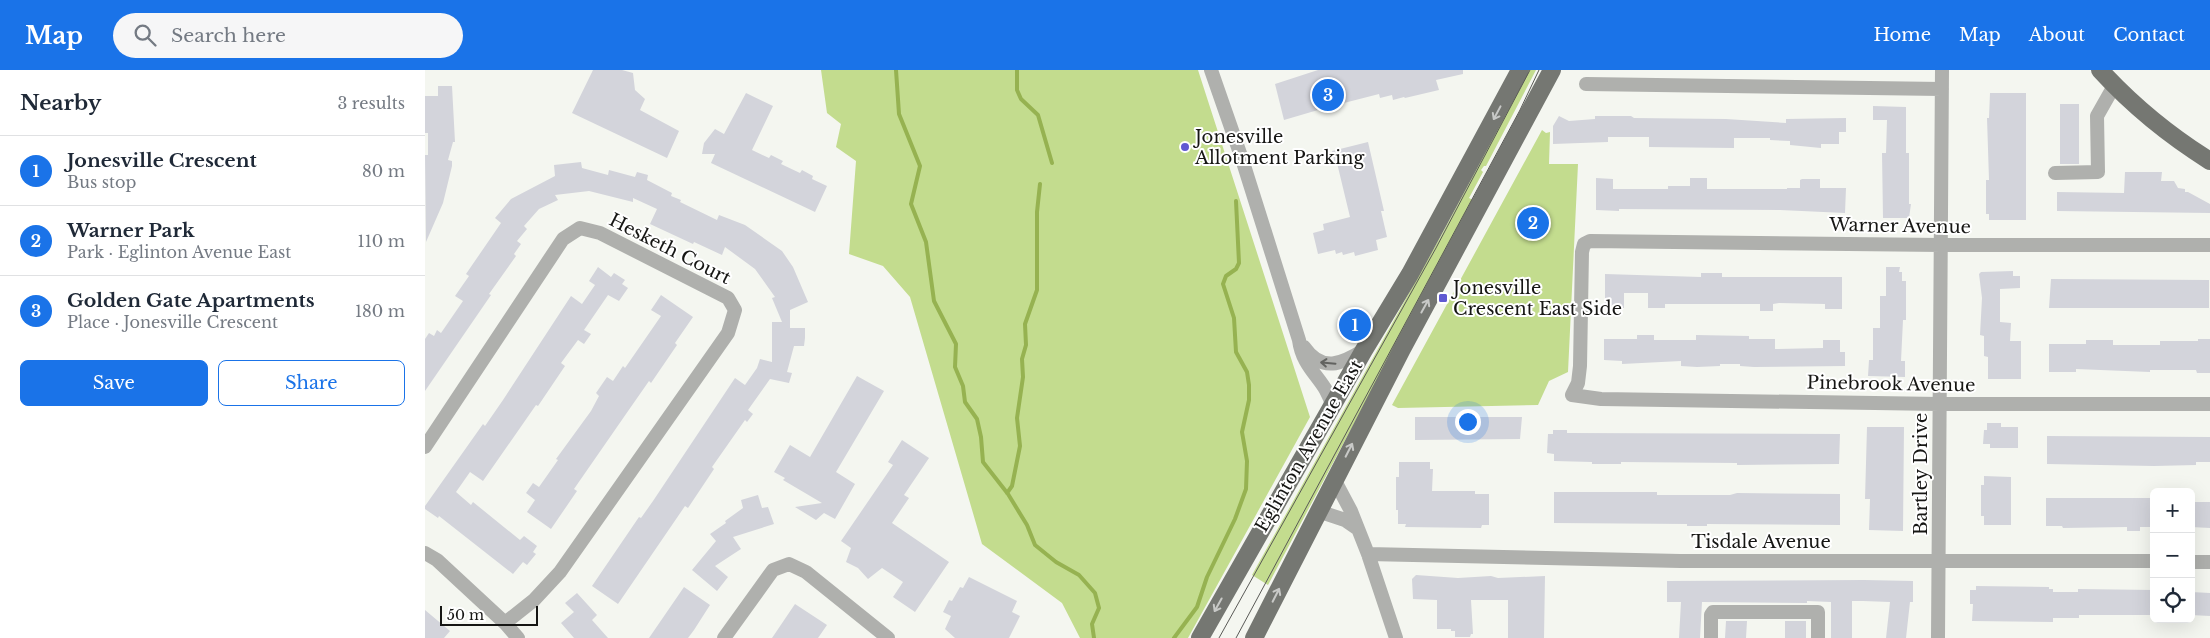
<!DOCTYPE html>
<html lang="en">
<head>
<meta charset="utf-8">
<style>
	:root { --surface:#fff; --page:#f6f6f7; --text:#1f2937; --muted:#747a83; --line:#e0e1e3; --accent:#1a73e8 }
	body { margin:0; font-family:"Libre Baskerville",serif; background:var(--page); color:var(--text) }
	.controls { position:absolute; right:15px; bottom:15px; display:grid; overflow:hidden; border-radius:8px; box-shadow:0 5px 20px #0002 }
	.controls button { width:45px; height:45px; display:grid; place-items:center; padding:0; border:0; border-bottom:1px solid var(--line); background:var(--surface); color:var(--text); font:25px sans-serif }
	.scale { position:absolute; left:15px; bottom:12px; width:98px; box-sizing:border-box; padding-left:5px; border:2px solid #161614; border-top:0; font-size:14px; line-height:18px; white-space:nowrap; color:#161614; -webkit-text-stroke:4px #fff; paint-order:stroke }
	.you { position:absolute; left:1042px; top:351px; width:18px; height:18px; margin:-12px; border:4px solid #fff; border-radius:50%; background:#1a73e8; box-shadow:0 0 0 8px #1a73e833 }
	.badge { display:grid; place-items:center; width:32px; height:32px; border-radius:50%; background:var(--accent); color:#fff; font-size:16px; font-weight:700 }
	.pin { position:absolute; translate:-50% -50%; border:2px solid #fff; box-shadow:0 1px 5px #0006 }
	.list { margin:0; padding:0; list-style:none }
	h2 { display:flex; justify-content:space-between; align-items:center; height:65px; margin:0; padding:0 20px; font-size:21px }
	h2 small { font-size:16px; font-weight:400; color:var(--muted) }
	.list li { display:grid; grid-template-columns:32px 1fr auto; gap:15px; align-items:center; box-sizing:border-box; height:70px; padding:0 20px; border-top:1px solid var(--line) }
	.list b { display:block; font-size:19px; white-space:nowrap }
	.list p { margin:0; font-size:16px; white-space:nowrap; color:var(--muted) }
	.list em { font-size:16px; font-style:normal; color:var(--muted) }
	.actions { display:flex; gap:10px; padding:15px 20px }
	.actions a { flex:1; padding:11px 0; border:1px solid var(--accent); border-radius:8px; text-align:center; font-size:18px; color:var(--accent) }
	.actions .main { background:var(--accent); color:#fff }
	.icon { flex:none; width:28px; height:28px; fill:none; stroke:currentColor; stroke-width:2; stroke-linecap:round; stroke-linejoin:round }
	.map { position:relative; flex:none; width:1785px; height:568px; overflow:hidden }
	header { display:flex; align-items:center; gap:30px; box-sizing:border-box; height:70px; padding:0 25px; background:var(--accent); color:#fff }
	header strong { font-size:24px }
	nav { display:flex; gap:28px; margin-inline-start:auto; font-size:18px }
	.search { width:350px; height:45px; background:var(--page); display:flex; align-items:center; gap:12px; box-sizing:border-box; padding:0 18px; border-radius:28px; color:var(--muted); font-size:19px }
	main { display:flex }
	aside { flex:1; background:var(--surface) }
	.map>svg:first-child { display:block }
	.green { fill:#c3dc8e }
	.lines { fill:none; stroke-linecap:round; stroke-linejoin:round }
	.stream { stroke:#96b251; stroke-width:4 }
	.building { fill:#d3d4db }
	.minor { stroke:#afb0ad; stroke-width:14 }
	.major { stroke:#757772; stroke-width:18 }
	.tram { stroke:#595956; stroke-width:1 }
	.oneway { stroke:#c8c9c7 }
	.oneway2 { stroke:#626360 }
	.poi-dot { fill:#5f59d2; stroke:#fff; stroke-width:2 }
	.labels { text-anchor:middle; dominant-baseline:central; stroke-width:4; stroke-linejoin:round; paint-order:stroke }
	.poi-label { font-size:18px; fill:#161614; stroke:#fff; text-anchor:start }
	.street-label { font-size:18px; fill:#161614; stroke:#fff }
</style>
</head>
<body>
<header>
<strong>Map</strong>
<div class="search"><svg class="icon" aria-label="search" viewBox="0 0 24 24"><circle cx="10" cy="10" r="6"/><path d="M15 15l6 6"/></svg>Search here</div>
<nav><a>Home</a><a>Map</a><a>About</a><a>Contact</a></nav>
</header>
<main>
<aside>
<h2>Nearby<small>3 results</small></h2>
<ul class="list">
<li><span class="badge">1</span><div><b>Jonesville Crescent</b><p>Bus stop</p></div><em>80 m</em></li>
<li><span class="badge">2</span><div><b>Warner Park</b><p>Park · Eglinton Avenue East</p></div><em>110 m</em></li>
<li><span class="badge">3</span><div><b>Golden Gate Apartments</b><p>Place · Jonesville Crescent</p></div><em>180 m</em></li>
</ul>
<div class="actions"><a class="main">Save</a><a>Share</a></div>
</aside>
<div class="map">
<svg width="1785" height="568" viewBox="0 0 1785 568">
	<rect width="100%" height="100%" fill="#f4f6f0"/>
	<path class="green" d="M396 0H773L885 347 763 568H655L637 533 557 474 485 227 458 196 424 184 431 91 411 77 416 54 402 43Z
		M1104 0H1111L1061 96H1059L1056 100 1058 102 1044 128 1048 130 843 515 827 505 1017 164Z
		M1117 60 1121 63 1125 62 1124 94H1153L1143 302 1124 311 1113 335 973 338 967 335Z"/>
	<g class="lines">
		<path class="stream" d="M471 0 474 44 495 96 486 134 501 172 509 231 531 274 530 297 538 316 540 332 552 349 556 367 558 392 583 424 602 455 610 475 631 492 654 505 670 523 674 538 667 554 669 568
			M592 0V20L596 29 613 45 627 93
			M582 423 587 416 595 376 592 348 598 307 597 289 601 275 600 254 612 220V142L615 114
			M749 568 772 537 782 507 810 449 821 419 822 391 817 362 824 330V315L822 302 811 282 809 248 798 214 801 206 811 199 814 193 811 131"/>
	</g>
	<path class="building" d="M168 0H197L208 3 210 20 220 29 215 40 254 61 242 88 147 43Z
		M893 0H1038V4L1011 10 1014 20 980 28 979 27 968 30 967 25 955 28 954 24 915 34 914 31 892 37 893 40 859 50 850 14Z
		M13 16H27L30 72H28L23 90 27 91V96L18 133 1 172 0 85H3V63H0V26H13Z
		M321 23 348 36 327 80 344 88 346 85 358 91 356 94 375 103 377 100 388 106 387 109 402 116 390 142 286 93 290 84H277L279 73 290 59 299 64Z
		M1565 23H1601V150H1564V144H1561V110H1564L1562 48H1564Z
		M1635 34H1654V94H1635Z
		M1448 36 1481 37V83H1484V134H1486L1484 148H1458L1457 83H1461L1462 50H1448Z
		M1134 46 1144 51 1170 49V46H1206L1209 48 1301 49 1361 53V49L1421 48V62H1414V74H1396V78L1365 75V71L1345 70V68H1309V78L1224 77V67H1183V72L1128 74V56Z
		M943 72 959 141H956L962 167 951 170 953 180 930 186 929 182 918 185 917 182 911 184 910 180 893 184 888 163 899 160 898 154 925 147 912 93 910 94 907 81Z
		M156 92 157 98 183 105 184 100 210 107 212 102 223 105 222 110 247 123 246 126 256 130 255 132 292 150 294 145 320 155 357 181 368 197 383 232 365 240V258H380V268L379 276H369L362 302 367 303 364 313 345 309 323 340 328 344 322 352 320 350 287 397 289 399 263 438 260 436 193 534 167 516 214 447 216 448 228 431 310 308 320 315 332 298 335 289 347 292V252H357L347 228 350 227 330 199 300 177 297 185 269 172 268 174 225 154 232 139 208 128V132L164 121 130 125 133 130 114 139 99 156 102 159 92 171 96 174 89 184 91 186 64 224 66 225 0 321V269L4 263 9 266 12 260 16 263 38 231 30 226 44 206 41 204 76 153 70 148 86 129 130 106 129 95Z
		M1700 102H1737L1736 111H1749L1753 118 1760 119V122H1763L1785 134V143L1632 141V122L1699 123Z
		M1171 108 1188 109V119H1243V116H1265V108H1282V119H1362V118H1375V110L1377 109H1395V118H1421L1420 143 1355 140 1194 139V141L1171 140Z
		M173 197 186 207 189 203 200 210 197 214 203 218 194 231 183 225 159 260 166 264 159 274 153 270 136 293 140 296 113 336 111 335 58 411 45 402 31 422 46 435 48 432 95 470 99 466 112 476 108 482 111 484 102 495 98 492 88 504 14 446 13 448 0 439V436L58 354 60 356 78 330 146 226 157 234 170 215 164 211Z
		M1461 197H1475L1474 202H1477V211H1481V250H1478L1476 291H1480V307L1443 306 1444 290H1448V258H1455V226H1461Z
		M1588 201V206H1595V218L1575 219V252L1586 253 1585 271H1596V309H1563V287L1559 286V266L1555 265 1557 228 1554 204 1556 202Z
		M1276 203H1297V207H1417V239H1400V234L1354 233 1348 234V241H1335V234H1240V238H1223V223H1199V238H1180V204L1276 207Z
		M1626 209 1784 210V238H1624Z
		M236 225 268 247 250 273 252 275 226 313 224 311 201 344 149 419 152 421 126 459 102 442 110 430 101 423 108 413 114 417 133 390 131 389 166 341 174 326 171 323 182 307 188 311 198 296 200 298 236 246 226 240Z
		M1212 265H1229V270H1271V265L1324 266V269H1350V279L1398 278V270H1415V282H1420V296L1329 297 1315 296V294H1295V296L1272 297 1256 296V291L1197 294V291L1179 290V269H1212Z
		M1773 269H1785V303H1772L1771 300H1725V302L1651 299V302H1624V274H1661V270H1688V275H1735V271H1773Z
		M432 306 459 321 411 402 430 414 410 449 399 443 391 450 370 437 397 433 358 410 360 408 349 402 365 375 385 387Z
		M990 347H1097L1095 369 990 370Z
		M1562 353H1576V357H1593V378H1565V374H1558L1559 360H1562Z
		M1442 357H1479L1478 461 1444 460 1445 429H1440Z
		M1128 360H1142V363L1415 364 1414 394 1312 395V393L1196 392V394H1167V392L1129 391V384L1122 383 1123 364H1128Z
		M1622 366 1785 367V392H1771V395L1729 396 1622 394Z
		M477 370 504 388 479 425 484 428 467 453 524 492 490 542 468 527 478 512 457 498 443 509 433 498 421 492 426 478 416 471 468 395 463 392Z
		M974 392H1005V399H1008L1007 421H1050V424H1064V455H1057L1056 458 980 457 981 454H973V440H971V407H974Z
		M1559 406 1586 407V455H1559V446H1556V415H1559Z
		M1129 422H1232V425H1305L1312 423 1415 424V455L1282 454V456H1262V454L1129 453Z
		M333 425 337 438 343 437 349 454 308 467 316 479 290 496 303 507 292 521 267 500 291 471 285 464 301 453 300 451 318 438 316 430Z
		M1621 428H1729V457H1715V461H1702V457L1638 458 1637 456H1621Z
		M1766 432H1785V458L1766 457Z
		M991 505 1033 508 1066 506 1073 508 1120 506 1119 568H1083V530H1046L1048 564H1046L1045 567H1030V561H1026V559H1012V530L988 529 987 509Z
		M544 507 592 531 587 542 595 546 584 568H530L520 559 526 546 518 542 524 530 527 531 535 517 538 518Z
		M1439 510 1488 511V532H1485L1481 568H1461L1465 532 1438 531H1427V568H1406V532L1382 531V533L1277 532 1275 568H1254L1256 532H1242V511Z
		M1551 516 1624 517V519H1628V522H1653V519L1729 520V545H1654V548H1628V552L1547 551 1548 534H1545V520H1551Z
		M259 517 285 535 269 560 263 568H224Z
		M1766 522 1785 523V546L1766 545Z
		M152 523 172 545 167 550 183 568H149L136 553 149 542 140 533Z
		M370 534 402 555 393 568H347Z
		M0 540 25 561 19 568H0Z
		M1301 551H1322L1321 568H1300Z
		M1360 551H1381V568H1360Z"/>
	<g class="lines">
		<path class="minor" d="M786 0 817 89 874 270C878 301 902 310 907 336
			M1161 14 1517 19
			M1630 103 1673 102 1672 46 1689 16
			M1785 175H1516L1165 171 1159 174 1157 182 1155 296 1153 313 1147 325 1176 329 1514 334H1785
			M879 277C897 303 917 294 939 280
			M0 377 138 169 155 158 175 163 303 228 310 240 303 263 135 502 109 530 80 553
			M909 409 926 441 943 484 971 568
			M893 441 920 450 933 459
			M0 483 12 490 80 553 93 568
			M943 484 1255 491H1729
			M1766 492H1785
			M299 568 348 500 364 494 381 502 463 568
			M1286 568V545L1288 542H1393V568
			M1513 568 1517 0"/>
		<path class="major" d="M1675 0C1707 35 1745 66 1785 91
			M775 568 939 280 985 204 1095 0
			M829 568 977 279 1127 0"/>
		<path class="tram" d="M794 568 1011 178 1105 0
			M811 568 1095 40 1114 0"/>
	</g>
	<defs><path id="oneway-shaft" d="M-6 0H5M1.5-3L5.5 0L1.5 3" fill="none" stroke-width="1.6" stroke-linecap="round" stroke-linejoin="round" transform="scale(1.25)"/></defs>
	<g class="oneway">
		<use href="#oneway-shaft" transform="translate(1072 43) rotate(118)"/>
		<use href="#oneway-shaft" transform="translate(1000 236) rotate(-61)"/>
		<use href="#oneway-shaft" transform="translate(924 380) rotate(-63)"/>
		<use href="#oneway-shaft" transform="translate(851 525) rotate(-63)"/>
		<use href="#oneway-shaft" transform="translate(793 535) rotate(119)"/>
	</g>
	<use class="oneway2" href="#oneway-shaft" transform="translate(903 293) rotate(-175)"/>
	<g class="poi-dot">
		<circle cx="760" cy="77" r="5"/>
		<rect x="1013" y="223" width="10" height="10" rx="2.5"/>
	</g>
	<g class="labels">
		<g class="poi-label">
			<text x="770" y="67">Jonesville<tspan x="770" dy="21">Allotment Parking</tspan></text>
			<text x="1028" y="218">Jonesville<tspan x="1028" dy="21">Crescent East Side</tspan></text>
		</g>
		<g class="street-label">
			<text transform="translate(1475 156) rotate(1)">Warner Avenue</text>
			<text transform="translate(245 179) rotate(27)">Hesketh Court</text>
			<text transform="translate(1466 314) rotate(1)">Pinebrook Avenue</text>
			<text transform="translate(884 376) rotate(-60)">Eglinton Avenue East</text>
			<text transform="translate(1496 404) rotate(-90)">Bartley Drive</text>
			<text x="1336" y="472">Tisdale Avenue</text>
		</g>
	</g>
</svg>
<div class="controls">
<button>+</button>
<button>−</button>
<button><svg class="icon" aria-label="locate" viewBox="0 0 24 24"><circle cx="12" cy="12" r="6"/><path d="M12 2v4M12 18v4M2 12h4M18 12h4"/></svg></button>
</div>
<div class="scale">50 m</div>
<div class="you"></div>
<div class="pin badge" style="left:930px;top:255px">1</div>
<div class="pin badge" style="left:1108px;top:153px">2</div>
<div class="pin badge" style="left:903px;top:25px">3</div>
</div>
</main>
</body>
</html>
